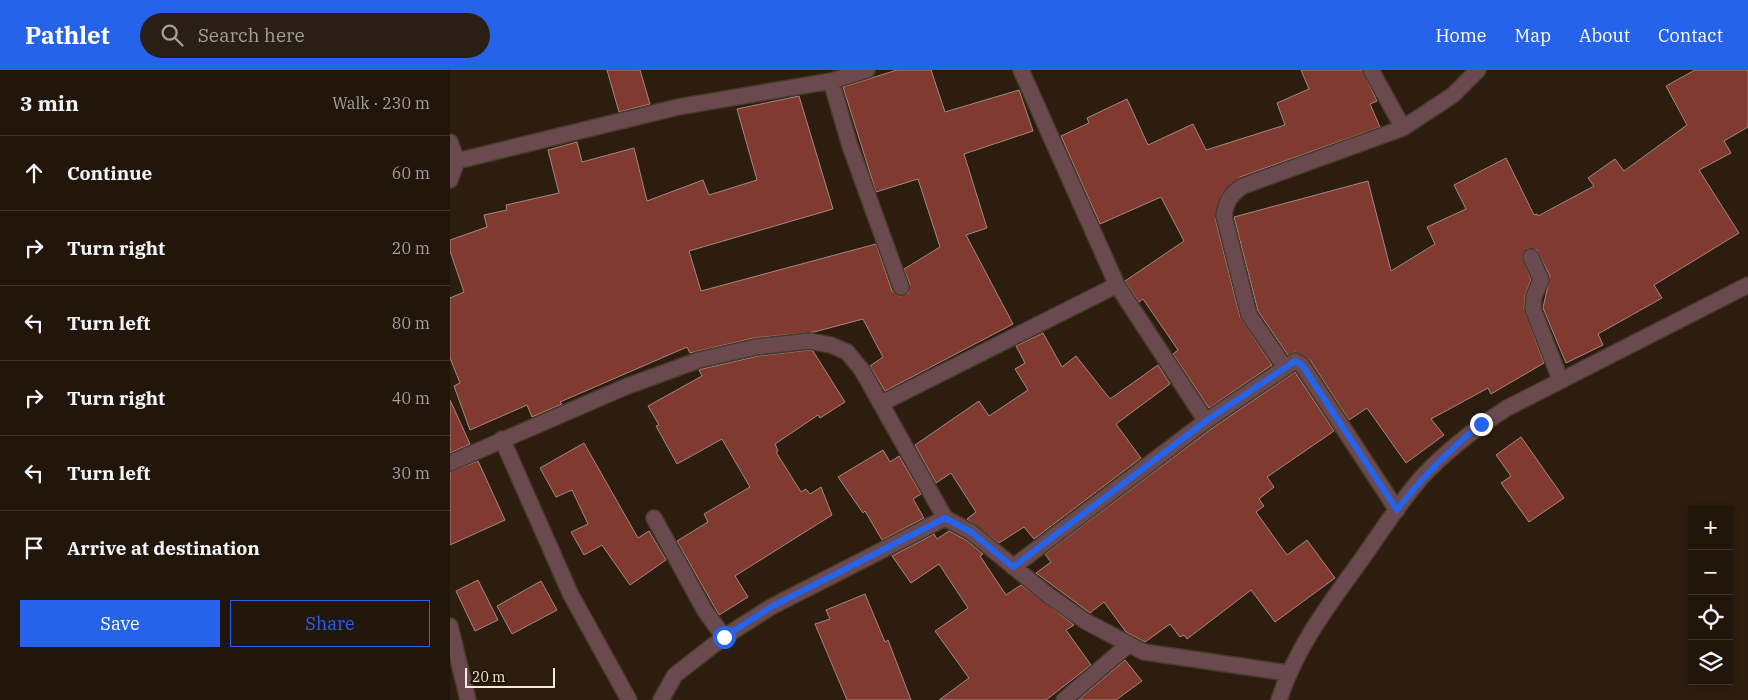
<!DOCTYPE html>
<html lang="en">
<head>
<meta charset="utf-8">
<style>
	:root { --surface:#22160b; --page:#2a1f14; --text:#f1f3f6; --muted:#a29f9d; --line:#3f352c; --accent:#2563eb }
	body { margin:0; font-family:"IBM Plex Serif",serif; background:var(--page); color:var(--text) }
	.controls { position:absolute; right:15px; bottom:15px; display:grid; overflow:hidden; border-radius:0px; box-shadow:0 2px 8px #0003 }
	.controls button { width:45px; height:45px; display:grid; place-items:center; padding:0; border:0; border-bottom:1px solid var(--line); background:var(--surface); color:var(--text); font:25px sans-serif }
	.scale { position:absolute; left:15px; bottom:12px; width:90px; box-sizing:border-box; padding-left:5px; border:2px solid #f5e9e0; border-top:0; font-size:14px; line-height:18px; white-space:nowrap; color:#f5e9e0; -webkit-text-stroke:4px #231406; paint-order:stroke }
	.stop { position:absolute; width:15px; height:15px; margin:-11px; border:4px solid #2563eb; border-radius:50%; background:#fff }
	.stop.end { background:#2563eb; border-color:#fff; box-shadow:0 1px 5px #0008 }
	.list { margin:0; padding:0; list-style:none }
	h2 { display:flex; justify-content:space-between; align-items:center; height:65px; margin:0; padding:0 20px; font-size:21px }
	h2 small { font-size:16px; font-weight:400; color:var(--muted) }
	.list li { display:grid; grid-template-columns:32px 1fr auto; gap:15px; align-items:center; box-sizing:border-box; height:75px; padding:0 20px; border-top:1px solid var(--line) }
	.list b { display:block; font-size:19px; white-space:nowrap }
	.list em { font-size:16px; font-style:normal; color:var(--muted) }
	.actions { display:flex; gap:10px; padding:15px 20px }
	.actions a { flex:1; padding:11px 0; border:1px solid var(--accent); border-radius:0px; text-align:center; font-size:18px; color:var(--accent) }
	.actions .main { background:var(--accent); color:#fff }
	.icon { flex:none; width:28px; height:28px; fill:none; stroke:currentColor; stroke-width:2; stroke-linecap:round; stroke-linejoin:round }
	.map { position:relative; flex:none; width:1298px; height:630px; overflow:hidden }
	header { display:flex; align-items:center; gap:30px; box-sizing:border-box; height:70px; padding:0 25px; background:var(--accent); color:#fff }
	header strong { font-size:24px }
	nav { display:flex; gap:28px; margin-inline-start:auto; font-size:18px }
	.search { width:350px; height:45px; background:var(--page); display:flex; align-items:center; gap:12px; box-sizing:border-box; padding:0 18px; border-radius:28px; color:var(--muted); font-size:19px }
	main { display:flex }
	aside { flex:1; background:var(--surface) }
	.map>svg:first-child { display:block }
	.building { fill:#813a30; stroke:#a48883 }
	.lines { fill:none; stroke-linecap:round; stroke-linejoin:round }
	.minor-casing { stroke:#493a2c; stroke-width:18 }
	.minor { stroke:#6b4a4f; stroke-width:15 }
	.route { stroke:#2563eb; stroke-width:6 }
</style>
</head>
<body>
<header>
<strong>Pathlet</strong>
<div class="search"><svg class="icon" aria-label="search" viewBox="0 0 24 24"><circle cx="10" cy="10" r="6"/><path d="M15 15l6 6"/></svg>Search here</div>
<nav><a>Home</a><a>Map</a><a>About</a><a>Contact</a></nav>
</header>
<main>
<aside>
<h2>3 min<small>Walk · 230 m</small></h2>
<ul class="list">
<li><svg class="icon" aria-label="ahead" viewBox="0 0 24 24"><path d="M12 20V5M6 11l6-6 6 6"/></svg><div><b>Continue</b></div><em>60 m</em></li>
<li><svg class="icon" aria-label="right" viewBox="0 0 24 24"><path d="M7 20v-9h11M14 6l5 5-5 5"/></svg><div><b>Turn right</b></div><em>20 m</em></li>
<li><svg class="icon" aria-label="left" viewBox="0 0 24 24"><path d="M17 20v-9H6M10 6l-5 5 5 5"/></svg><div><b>Turn left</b></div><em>80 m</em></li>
<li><svg class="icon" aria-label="right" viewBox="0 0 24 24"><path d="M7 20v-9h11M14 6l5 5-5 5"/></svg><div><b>Turn right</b></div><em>40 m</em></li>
<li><svg class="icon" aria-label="left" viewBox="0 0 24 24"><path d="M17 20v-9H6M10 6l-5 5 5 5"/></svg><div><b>Turn left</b></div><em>30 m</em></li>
<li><svg class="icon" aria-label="arrive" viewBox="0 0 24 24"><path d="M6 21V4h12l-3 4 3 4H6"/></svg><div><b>Arrive at destination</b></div></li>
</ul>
<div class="actions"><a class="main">Save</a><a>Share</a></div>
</aside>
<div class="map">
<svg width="1298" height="630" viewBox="0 0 1298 630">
	<rect width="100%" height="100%" fill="#2d1d0f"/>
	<path class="building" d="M157 0H190L200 34 169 42Z
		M447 0H481L495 42 569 20 583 61 514 84 537 158 516 165 563 254 435 321 420 296 433 287 413 249 364 262 304 268 240 283 237 277 110 332 112 334 82 347 77 335 20 360 4 316 10 313 0 288V228L14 222 0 181V170L37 157 34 145 57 140 56 135 109 123 98 80 127 72 132 92 184 78 197 131 253 110 259 125 307 110 287 39 349 26 383 139 239 181 251 221 426 174 442 221 450 226 458 223 460 214 454 199 490 177 468 109 426 122 393 17Z
		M851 0H912L927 31 920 34 930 57 790 107 772 124 765 148 790 247 822 295 759 338 723 284 728 280 693 229 689 232 675 211 734 171 711 127 650 154 611 66 639 53 637 48 677 29 698 75 743 54 756 80 835 55 827 33 859 19Z
		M1245 0H1298V57L1274 71 1281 83 1249 100 1289 163 1204 215 1212 228 1148 264 1153 275 1116 293 1093 238 1100 206 1087 180 1077 179 1072 186 1081 210 1075 225 1074 239 1094 293 1041 324 1038 318 981 349 994 365 956 393 917 338 899 350 860 290 845 282 838 285 808 241 784 147 918 111 941 201 985 174 977 157 1016 139 1004 115 1056 88 1084 145 1087 144 1088 146 1144 116 1138 108 1165 89 1174 101 1237 55 1216 16Z
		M593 263 612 297 626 286 660 329 708 295 720 314 666 354 691 388 584 469 574 457 549 473 517 449 526 442 501 403 486 413 465 375 529 331 539 346 578 320 565 299 575 293 566 276Z
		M359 280 363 281 395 332 370 348 368 345 325 374 328 381 326 382 351 422 356 419 360 424 371 417 382 445 285 506 298 527 269 545 227 471 258 452 254 444 300 417 272 369 227 394 206 356 209 355 198 336 252 306 249 300 252 299 308 286Z
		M845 302 884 361 817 407 824 417 809 429 814 436 806 442 837 485 857 470 885 508 825 552 801 520 737 569 734 565 730 567 720 554 695 572 676 562 654 532 640 543 586 503 601 492 595 484 761 359Z
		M0 330 20 374 0 383Z
		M1071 367 1114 428 1079 452 1051 413 1061 406 1046 385Z
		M134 373 188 468 199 461 216 490 180 515 152 475 134 485 121 462 138 454 122 420 106 427 90 398Z
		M433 380 440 392 449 386 471 424 463 429 474 448 432 470 415 441 413 443 388 407Z
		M28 391 55 450 0 475V402Z
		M499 461 516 470 533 484 530 486 556 525 571 515 624 555 616 560 641 595 596 630H489L519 608 485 561 518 538 489 494 461 513 442 486 484 464 487 469Z
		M28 510 48 550 25 561 6 521Z
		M91 511 107 540 62 564 47 536Z
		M415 524 435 572 438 570 461 630H397L365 554 380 549 376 540Z
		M675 590 692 611 666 630H628Z"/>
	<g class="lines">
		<g class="minor-casing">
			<path id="minor" d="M571 0 667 215 756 351
				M921 0 953 58
				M381 11 400 76 451 217
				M0 72 7 91 0 110
				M7 91 228 37 381 11 417 0
				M1081 187 1091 210 1084 226 1083 239 1110 309
				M834 296 799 245 774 146C776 131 781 124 793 116L953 58 1003 25 1028 0
				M432 333 667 215
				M52 369 121 525 179 630
				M0 393 175 317 249 290 306 277 359 271 381 275 397 282 412 300 495 448 521 462 598 525 635 551 694 582 838 603
				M204 448 255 541 274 567 321 537 495 448
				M563 497 756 351 845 291 852 295 947 440
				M0 556 18 630
				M211 630 225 605 274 567
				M614 630 678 575
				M829 630C846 578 877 537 909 493 929 465 949 433 972 407 997 380 1026 358 1057 338L1298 215"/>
		</g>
		<use href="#minor" class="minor"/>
	</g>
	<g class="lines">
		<path class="route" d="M274 567 321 537 495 448 521 462 563 497 756 351 845 291 852 295 947 440C972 407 999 380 1031 354"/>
	</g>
</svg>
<div class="controls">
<button>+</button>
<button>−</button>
<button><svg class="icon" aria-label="locate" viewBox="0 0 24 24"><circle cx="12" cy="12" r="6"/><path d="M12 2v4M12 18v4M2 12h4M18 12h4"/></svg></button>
<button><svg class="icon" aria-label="layers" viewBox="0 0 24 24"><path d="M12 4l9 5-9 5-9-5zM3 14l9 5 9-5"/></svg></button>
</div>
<div class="scale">20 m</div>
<div class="stop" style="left:274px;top:567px"></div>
<div class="stop end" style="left:1031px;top:354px"></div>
</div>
</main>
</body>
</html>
